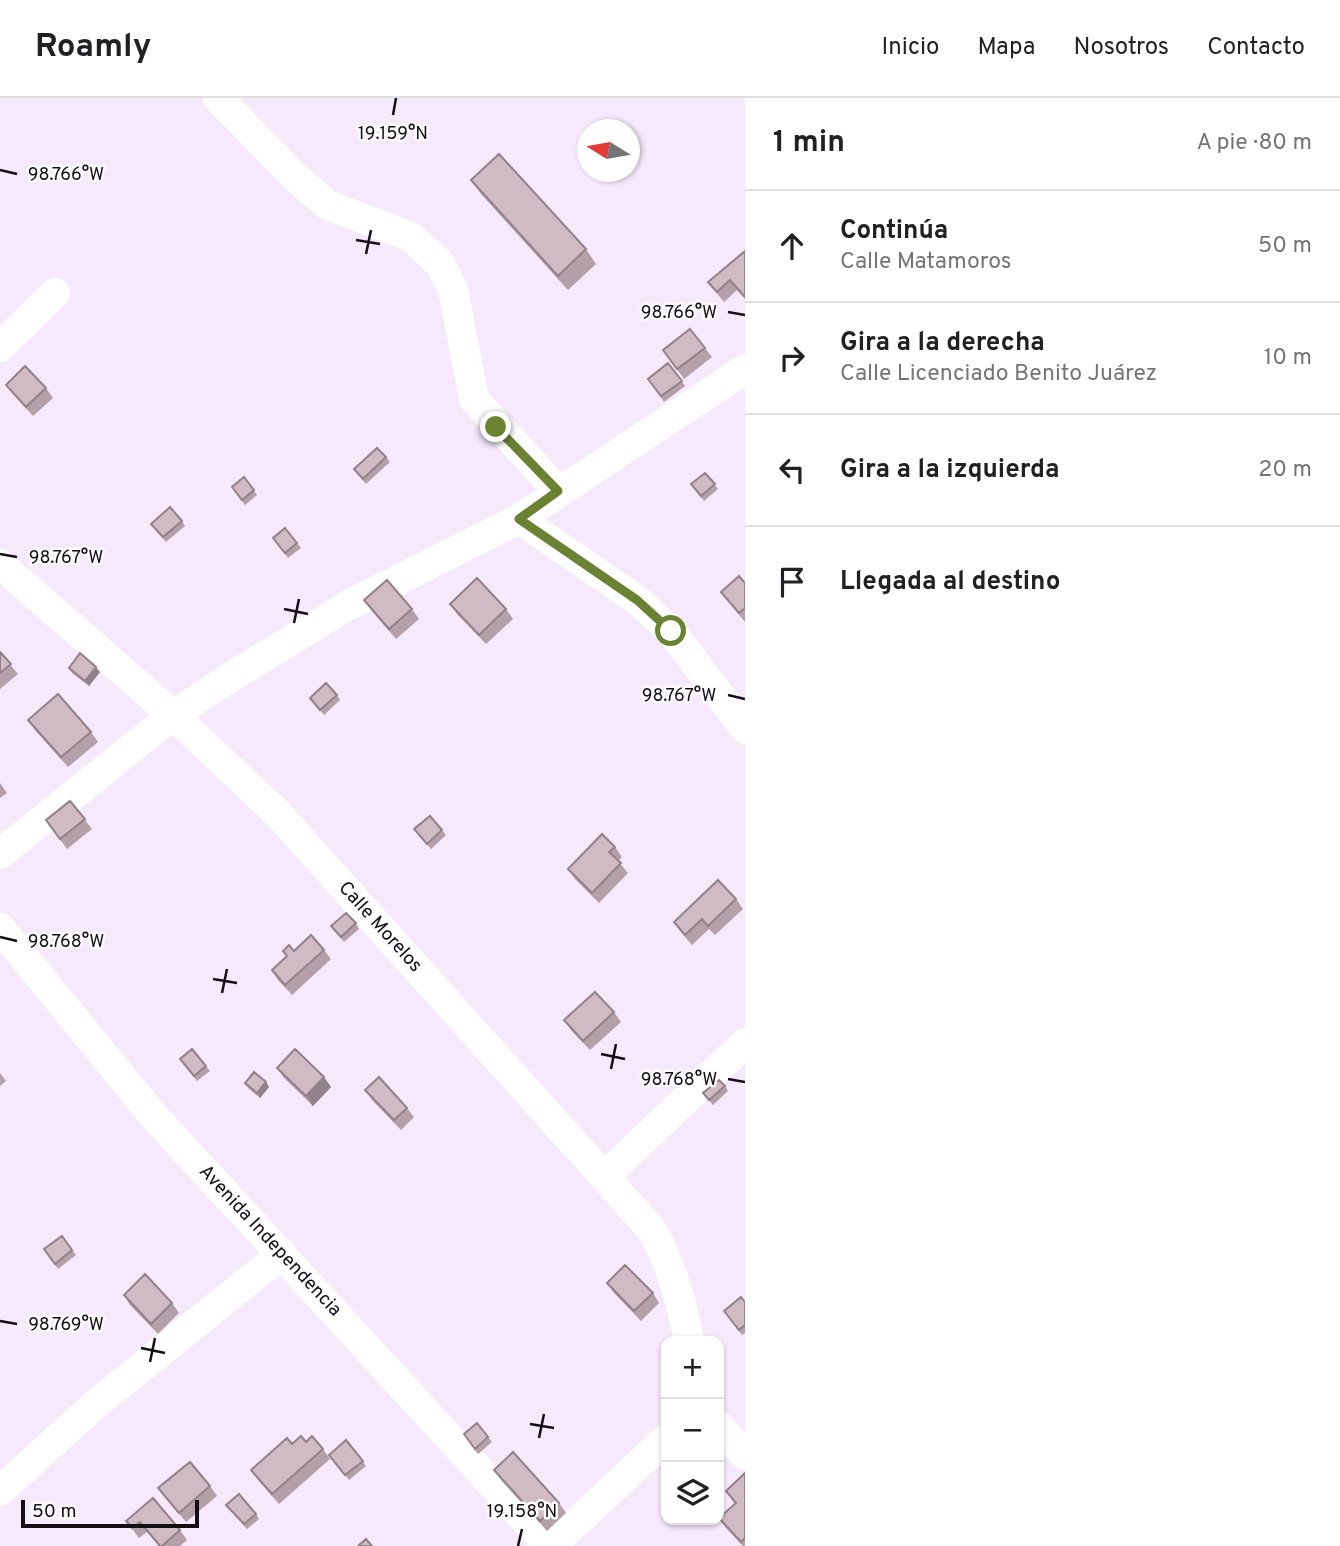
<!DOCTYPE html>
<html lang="es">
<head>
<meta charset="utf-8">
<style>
	:root { --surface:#fff; --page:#f2f2f2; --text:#202124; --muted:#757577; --line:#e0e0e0 }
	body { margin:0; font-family:Overpass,sans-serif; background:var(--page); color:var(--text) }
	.controls { position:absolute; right:21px; bottom:21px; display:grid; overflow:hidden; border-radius:14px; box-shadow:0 2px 5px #0004 }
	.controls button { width:63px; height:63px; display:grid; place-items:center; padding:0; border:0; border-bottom:2px solid var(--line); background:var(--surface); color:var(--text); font:35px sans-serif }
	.compass { position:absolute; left:577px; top:21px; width:63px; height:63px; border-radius:50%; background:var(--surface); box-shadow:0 2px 5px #0004; rotate:281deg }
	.scale { position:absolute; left:21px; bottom:18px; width:178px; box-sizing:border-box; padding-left:7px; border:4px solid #130f15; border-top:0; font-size:19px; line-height:24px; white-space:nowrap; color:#130f15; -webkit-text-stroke:5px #fdfbfe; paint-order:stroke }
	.stop { position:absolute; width:21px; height:21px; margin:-16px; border:5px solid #6b8233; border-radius:50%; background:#fff }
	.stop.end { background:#6b8233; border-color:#fff; box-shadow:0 2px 7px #0008 }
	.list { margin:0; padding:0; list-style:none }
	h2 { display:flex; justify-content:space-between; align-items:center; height:91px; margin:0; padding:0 28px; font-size:30px }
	h2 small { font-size:23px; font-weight:400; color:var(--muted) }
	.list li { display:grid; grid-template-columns:46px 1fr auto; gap:21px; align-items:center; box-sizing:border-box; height:112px; padding:0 28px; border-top:2px solid var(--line) }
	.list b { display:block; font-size:26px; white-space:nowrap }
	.list p { margin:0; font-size:23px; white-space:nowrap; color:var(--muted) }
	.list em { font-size:23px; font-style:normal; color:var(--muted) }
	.icon { flex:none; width:38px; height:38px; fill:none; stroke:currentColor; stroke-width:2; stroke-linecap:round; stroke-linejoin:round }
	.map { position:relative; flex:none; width:745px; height:1448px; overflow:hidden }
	header { display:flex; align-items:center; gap:42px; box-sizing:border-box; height:98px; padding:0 35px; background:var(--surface); border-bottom:2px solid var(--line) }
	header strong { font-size:33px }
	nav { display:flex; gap:38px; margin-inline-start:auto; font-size:24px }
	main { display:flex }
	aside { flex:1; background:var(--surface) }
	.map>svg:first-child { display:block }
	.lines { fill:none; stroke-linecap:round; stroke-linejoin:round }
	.minor { stroke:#fff; stroke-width:30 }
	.wall { fill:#b3a0a9 }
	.shaded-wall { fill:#928289 }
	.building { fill:#d0bac4; stroke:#928289; stroke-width:2 }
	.route { stroke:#6b8233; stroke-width:9 }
	.ticks { fill:none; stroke:#130f15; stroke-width:2.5 }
	.labels { text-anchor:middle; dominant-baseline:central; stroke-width:5; stroke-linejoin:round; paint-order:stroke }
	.street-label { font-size:19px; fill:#130f15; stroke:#fdfbfe }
	.ticks-label { font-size:18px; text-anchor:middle; fill:#130f15; stroke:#fdfbfe; stroke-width:5; stroke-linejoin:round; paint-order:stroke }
</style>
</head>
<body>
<header>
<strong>Roamly</strong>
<nav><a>Inicio</a><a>Mapa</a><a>Nosotros</a><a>Contacto</a></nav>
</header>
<main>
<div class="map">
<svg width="745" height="1448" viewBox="0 0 745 1448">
	<rect width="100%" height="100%" fill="#f6e9fc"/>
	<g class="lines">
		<path class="minor" d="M218 0 296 80 328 107 411 139 440 166 453 191 474 301 558 393
			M0 249 55 195
			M519 421 637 502 671 533 745 631
			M0 466 173 617 278 716 651 1131C672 1167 681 1202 689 1243
			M0 756 173 617 231 579 347 508 519 421 745 271
			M0 830 152 1016 549 1448
			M605 1078 745 945
			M719 1328 745 1357
			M0 1393 97 1305 282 1156
			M551 1448 666 1341"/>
	</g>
	<path class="wall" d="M471 82 586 151 596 166 568 192 481 96Z
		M745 153V201L737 192 724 204 708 184Z
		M705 250 712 259 684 281 663 252Z
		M668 265 685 288 664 304 648 281Z
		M6 287 46 290 53 300 33 318 13 296Z
		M386 359 390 364 366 386 354 371Z
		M705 375 718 391 704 403 691 386Z
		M244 379 257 397 245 407 232 389Z
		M182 423 185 428 166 444 151 426Z
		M285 430 301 450 288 460 273 440Z
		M745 485V524L721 494Z
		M364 502 412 511 419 521 396 541 371 512Z
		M450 506 506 511 513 521 486 546 457 516Z
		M0 554 18 576 0 591Z
		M69 570 100 574 89 588 72 575Z
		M337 597 340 602 324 617 310 600Z
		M28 622 91 634 98 644 68 669 35 632Z
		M0 685 7 695 0 700Z
		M70 703 92 731 67 751 46 722Z
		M414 731 442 732 446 737 431 751Z
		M615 749 622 759 618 763 628 775 599 805 575 781 568 771Z
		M736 801 743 811 715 837 709 831 692 847 680 833 674 824Z
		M356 825 359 831 344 844 331 828Z
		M324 852 331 861 292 897 278 882 272 872 287 859 283 853Z
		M614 914 621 924 590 952 571 932 564 922Z
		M192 951 210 973 197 983 180 961Z
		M277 970 324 979 331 989 313 1008 284 980Z
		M0 975 6 983 0 988Z
		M266 984 269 989 260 1000 248 990 245 985Z
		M725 988 728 993 713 1007 703 995Z
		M365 992 407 1010 414 1019 401 1032 372 1002Z
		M62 1138 76 1157 58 1171 44 1151Z
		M607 1185 653 1195 659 1205 641 1223 614 1195Z
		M124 1197 172 1205 179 1215 158 1236 130 1207Z
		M745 1204V1235L742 1237 724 1213Z
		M477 1325 492 1344 478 1356 464 1336Z
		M346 1342 366 1368 349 1382 329 1357Z
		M292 1346 323 1351 330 1361 279 1406 258 1382 251 1372Z
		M494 1372 559 1405 566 1415 547 1433 501 1382Z
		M745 1375V1448H743L726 1430 719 1420 735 1406 726 1393Z
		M210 1388 217 1398 186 1424 158 1390Z
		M153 1400 180 1432 187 1442 180 1448H159L147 1434 139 1440 126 1423Z
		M226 1407 256 1416 259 1421 247 1431Z"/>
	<path class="shaded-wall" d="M96 569 100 574 89 588 85 583Z
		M324 979 331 989 313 1008 306 998Z
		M266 984 269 989 260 1000 257 995Z"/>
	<path class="building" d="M499 56 586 151 558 178 471 82Z
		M745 153V199L730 182 717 194 708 184Z
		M690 231 705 250 677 271 663 252Z
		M668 265 682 283 661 298 648 281Z
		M25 268 46 290 26 309 6 287Z
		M377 350 386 359 363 381 354 371Z
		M705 375 715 386 701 398 691 386Z
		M244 379 254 392 242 402 232 389Z
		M170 409 182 423 163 439 151 426Z
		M285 430 297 445 285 455 273 440Z
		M739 478 745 485V510L739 515 721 494Z
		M477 480 506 511 479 537 450 506Z
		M387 482 412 511 389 531 364 502Z
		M0 554 11 566 0 575Z
		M80 555 96 569 85 583 69 570Z
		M326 585 337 597 320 612 310 600Z
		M58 596 91 634 61 659 28 622Z
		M70 703 85 721 60 741 46 722Z
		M430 718 442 732 427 746 414 731Z
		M602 736 615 749 609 754 621 765 592 795 568 771Z
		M718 782 736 801 708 828 702 821 685 837 674 824Z
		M346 815 356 825 341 839 331 828Z
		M311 837 324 852 285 887 272 872 287 858 283 853 289 847 294 853Z
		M595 894 614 914 583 943 564 922Z
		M192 951 206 968 194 978 180 961Z
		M295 951 324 979 306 998 277 970Z
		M254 974 266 984 257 995 245 985Z
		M379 979 407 1010 394 1022 365 992Z
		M719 982 725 988 709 1002 703 995Z
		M62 1138 72 1152 55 1166 44 1151Z
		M625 1167 653 1195 634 1213 607 1185Z
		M145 1176 172 1205 151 1226 124 1197Z
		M741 1199 745 1204V1227L739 1232 724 1213Z
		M477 1325 488 1339 475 1351 464 1336Z
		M301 1338 306 1344 312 1338 323 1351 272 1396 251 1372 287 1340 292 1346Z
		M346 1342 363 1363 345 1377 329 1357Z
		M513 1354 559 1405 540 1423 494 1372Z
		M190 1364 210 1388 179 1415 158 1390Z
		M745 1375V1440L741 1444 719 1420 736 1405 726 1393Z
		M239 1396 256 1416 244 1426 226 1407Z
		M153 1400 180 1432 162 1448H160L140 1424 132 1430 126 1423Z
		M366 1441 372 1448H358Z"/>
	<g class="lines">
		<path class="route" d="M496 329 558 393 519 421 637 502 671 533"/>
	</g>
	<path class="ticks" d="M393 17 396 0M0 72 17 76M356 142 380 146M366 156 371 132M728 214 745 217M0 456 17 459M284 511 308 516M294 525 299 501M728 597 745 601M0 839 17 843M213 881 237 885M222 895 227 871M601 956 625 961M611 971 616 946M728 981 745 984M0 1223 17 1226M141 1250 165 1255M150 1264 155 1240M530 1326 554 1330M539 1340 544 1316M518 1448 522 1431"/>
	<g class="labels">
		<g class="street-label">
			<text transform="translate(380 829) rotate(48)">Calle Morelos</text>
			<text transform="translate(270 1143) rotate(47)">Avenida Independencia</text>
		</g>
	</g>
	<g class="ticks-label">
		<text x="393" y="41">19.159°N</text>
		<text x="66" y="82">98.766°W</text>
		<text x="679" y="220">98.766°W</text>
		<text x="66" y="465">98.767°W</text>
		<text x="679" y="603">98.767°W</text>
		<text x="66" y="849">98.768°W</text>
		<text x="679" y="987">98.768°W</text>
		<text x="66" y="1232">98.769°W</text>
		<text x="522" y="1419">19.158°N</text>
	</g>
</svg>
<div class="controls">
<button>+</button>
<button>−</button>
<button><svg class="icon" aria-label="layers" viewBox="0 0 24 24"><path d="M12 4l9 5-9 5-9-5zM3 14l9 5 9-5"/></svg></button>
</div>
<svg class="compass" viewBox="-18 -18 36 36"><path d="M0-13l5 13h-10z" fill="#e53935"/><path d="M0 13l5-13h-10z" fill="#757577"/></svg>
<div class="scale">50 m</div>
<div class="stop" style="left:671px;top:533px"></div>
<div class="stop end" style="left:496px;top:329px"></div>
</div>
<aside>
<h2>1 min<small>A pie · 80 m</small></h2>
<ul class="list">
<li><svg class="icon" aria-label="ahead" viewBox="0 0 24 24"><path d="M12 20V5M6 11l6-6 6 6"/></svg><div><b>Continúa</b><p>Calle Matamoros</p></div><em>50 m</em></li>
<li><svg class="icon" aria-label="right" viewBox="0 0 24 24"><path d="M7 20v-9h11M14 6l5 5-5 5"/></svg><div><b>Gira a la derecha</b><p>Calle Licenciado Benito Juárez</p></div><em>10 m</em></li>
<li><svg class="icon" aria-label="left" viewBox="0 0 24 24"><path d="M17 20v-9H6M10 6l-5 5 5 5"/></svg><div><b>Gira a la izquierda</b></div><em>20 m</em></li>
<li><svg class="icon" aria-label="arrive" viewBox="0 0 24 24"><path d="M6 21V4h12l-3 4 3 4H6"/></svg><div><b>Llegada al destino</b></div></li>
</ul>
</aside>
</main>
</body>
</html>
